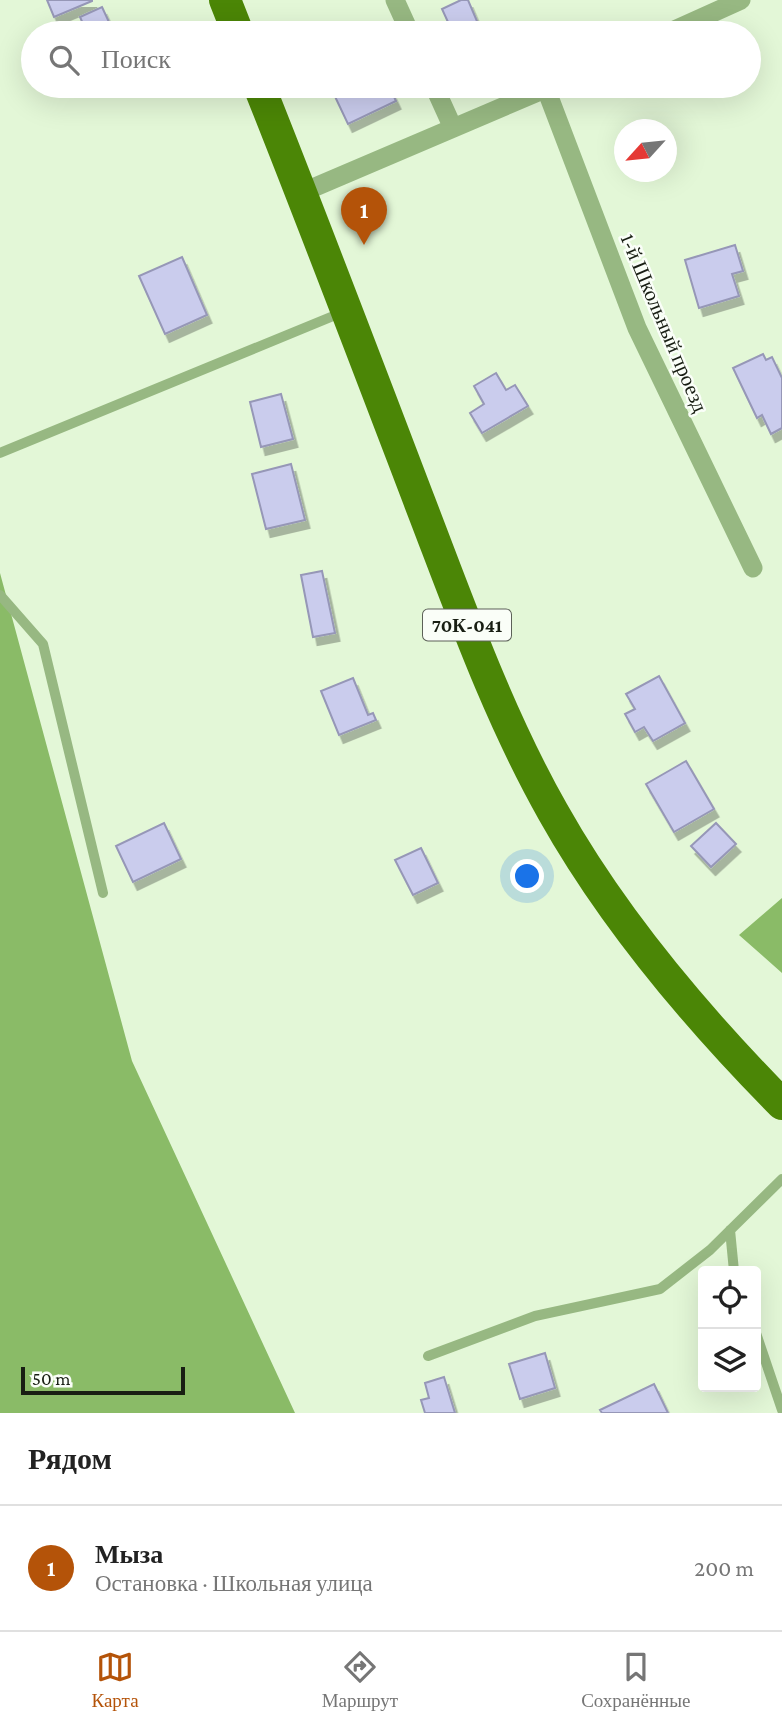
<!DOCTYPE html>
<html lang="ru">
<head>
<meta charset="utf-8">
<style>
	:root { --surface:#fff; --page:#f2f2f2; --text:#222; --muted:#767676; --line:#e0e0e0; --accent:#b45309 }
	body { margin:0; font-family:"Crimson Pro",serif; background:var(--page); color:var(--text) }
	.controls { position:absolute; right:21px; bottom:21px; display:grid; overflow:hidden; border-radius:7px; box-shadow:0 7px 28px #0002 }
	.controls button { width:63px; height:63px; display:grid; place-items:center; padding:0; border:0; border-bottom:2px solid var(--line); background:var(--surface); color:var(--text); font:35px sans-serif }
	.compass { position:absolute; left:614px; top:119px; width:63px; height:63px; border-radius:50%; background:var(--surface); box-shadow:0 7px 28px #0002; rotate:243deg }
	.scale { position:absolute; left:21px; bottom:18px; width:164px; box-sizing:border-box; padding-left:7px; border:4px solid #181e13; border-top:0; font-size:19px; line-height:24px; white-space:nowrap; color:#181e13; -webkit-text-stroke:5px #fafef8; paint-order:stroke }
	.you { position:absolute; left:528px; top:877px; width:24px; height:24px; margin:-18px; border:5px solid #fff; border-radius:50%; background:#1a73e8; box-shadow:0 0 0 10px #1a73e833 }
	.badge { display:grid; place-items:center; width:46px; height:46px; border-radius:50%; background:var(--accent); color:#fff; font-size:23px; font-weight:700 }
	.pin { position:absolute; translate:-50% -58px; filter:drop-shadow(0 2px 4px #0008) }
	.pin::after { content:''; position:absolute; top:37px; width:24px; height:21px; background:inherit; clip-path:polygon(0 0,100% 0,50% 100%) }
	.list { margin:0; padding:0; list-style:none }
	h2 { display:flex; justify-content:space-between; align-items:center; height:91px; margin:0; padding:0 28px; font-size:30px }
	h2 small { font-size:23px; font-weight:400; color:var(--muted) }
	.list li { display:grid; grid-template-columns:46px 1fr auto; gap:21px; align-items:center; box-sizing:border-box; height:126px; padding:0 28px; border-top:2px solid var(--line) }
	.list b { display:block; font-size:26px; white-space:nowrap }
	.list p { margin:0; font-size:23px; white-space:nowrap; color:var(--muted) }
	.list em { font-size:23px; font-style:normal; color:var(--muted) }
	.icon { flex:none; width:38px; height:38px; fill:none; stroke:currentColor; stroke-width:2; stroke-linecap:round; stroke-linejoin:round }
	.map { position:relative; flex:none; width:782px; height:1413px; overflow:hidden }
	.search { position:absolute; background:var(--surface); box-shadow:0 7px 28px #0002; left:21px; right:21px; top:21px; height:77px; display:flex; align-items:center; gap:18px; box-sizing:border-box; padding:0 24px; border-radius:38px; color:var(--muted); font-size:26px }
	.sheet { height:217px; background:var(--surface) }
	nav { display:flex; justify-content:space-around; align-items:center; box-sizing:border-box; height:98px; border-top:2px solid var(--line); background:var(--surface); font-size:19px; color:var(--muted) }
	nav a { display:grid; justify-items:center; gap:4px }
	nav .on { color:var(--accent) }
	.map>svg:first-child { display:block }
	.forest { fill:#8abb67 }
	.building { fill:#cacced; stroke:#9697b7; stroke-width:2; filter:url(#shadow) }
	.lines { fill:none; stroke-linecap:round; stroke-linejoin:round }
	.service { stroke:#97b882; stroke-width:10 }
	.minor { stroke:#97b882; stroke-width:19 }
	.primary { stroke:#4b8606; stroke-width:32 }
	.labels { text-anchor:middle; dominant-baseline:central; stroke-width:5; stroke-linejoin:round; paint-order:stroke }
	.shield { fill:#fafef8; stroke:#5c6158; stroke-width:2 }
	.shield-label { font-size:19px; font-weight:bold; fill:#181e13 }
	.street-label { font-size:21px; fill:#181e13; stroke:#fafef8 }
</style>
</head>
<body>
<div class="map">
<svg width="782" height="1413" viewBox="0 0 782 1413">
	<defs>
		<filter id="shadow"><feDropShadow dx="4.5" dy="8" stdDeviation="0" flood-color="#0004"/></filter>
	</defs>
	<rect width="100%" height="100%" fill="#e3f7d7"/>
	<path class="forest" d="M0 573 132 1061 295 1413H0Z
		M782 898V973L739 935Z"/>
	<path class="building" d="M47 0H92V1L54 17Z
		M461 0H468L482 33H453L442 9Z
		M102 7 114 33H87L80 17Z
		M330 86H389L396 101 348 124Z
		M735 245 743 271 732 274 739 296 699 308 685 260Z
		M182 257 207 315 165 334 139 276Z
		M763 354 766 360 772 357 782 378V428L771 434 762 415 757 418 733 368Z
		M496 373 506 390 515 385 528 406 482 433 470 413 484 404 474 386Z
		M281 394 293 439 261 447 250 402Z
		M291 464 305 520 266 529 252 474Z
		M322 571 335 633 313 637 301 575Z
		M659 676 685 723 653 741 644 727 635 732 625 714 635 709 626 694Z
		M353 678 368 715 373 713 376 720 339 735 321 691Z
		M686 761 714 809 674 832 646 784Z
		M164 823 181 859 133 882 116 846Z
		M716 823 736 844 711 867 691 846Z
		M421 848 438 883 413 895 395 860Z
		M545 1353 555 1388 520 1399 509 1364Z
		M444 1377 455 1413H425L421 1400 429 1398 425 1383Z
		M654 1384 668 1413H602L600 1410Z"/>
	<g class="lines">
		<path class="service" d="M0 453 343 312
			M0 595 43 644 103 893
			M730 1230 734 1271
			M756 1333 782 1410
			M428 1356 535 1316 660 1289 710 1250 782 1179"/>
		<path class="minor" d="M395 0 410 33
			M668 33 741 0
			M434 86 453 128
			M546 89 637 328 753 568
			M301 193 552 86"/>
		<path class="primary" d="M225 0 238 33
			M259 86C314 224 367 364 420 503 460 607 498 715 553 812 613 919 696 1017 782 1104"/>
	</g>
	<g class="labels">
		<rect class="shield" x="423" y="609.5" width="88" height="31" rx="5"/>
		<g class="shield-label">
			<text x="467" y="625">70К-041</text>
		</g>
		<g class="street-label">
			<text transform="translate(664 323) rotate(67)">1-й Школьный проезд</text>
		</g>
	</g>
</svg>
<div class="controls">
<button><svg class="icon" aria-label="locate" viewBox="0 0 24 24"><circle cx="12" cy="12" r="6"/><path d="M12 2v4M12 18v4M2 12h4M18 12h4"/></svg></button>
<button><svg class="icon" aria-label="layers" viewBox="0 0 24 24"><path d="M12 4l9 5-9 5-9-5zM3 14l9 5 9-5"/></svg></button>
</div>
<svg class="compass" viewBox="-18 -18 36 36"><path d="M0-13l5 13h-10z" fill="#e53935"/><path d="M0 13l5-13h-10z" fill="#767676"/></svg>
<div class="scale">50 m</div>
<div class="you"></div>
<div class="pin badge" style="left:364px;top:245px">1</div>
<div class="search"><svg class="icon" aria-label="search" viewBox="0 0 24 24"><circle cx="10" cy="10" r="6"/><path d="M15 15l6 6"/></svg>Поиск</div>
</div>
<section class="sheet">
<h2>Рядом<small></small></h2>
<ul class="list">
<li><span class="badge">1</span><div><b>Мыза</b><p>Остановка · Школьная улица</p></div><em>200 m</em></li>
</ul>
</section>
<nav>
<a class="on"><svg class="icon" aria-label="map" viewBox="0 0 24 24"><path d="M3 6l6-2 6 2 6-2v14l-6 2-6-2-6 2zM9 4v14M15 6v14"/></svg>Карта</a>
<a><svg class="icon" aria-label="directions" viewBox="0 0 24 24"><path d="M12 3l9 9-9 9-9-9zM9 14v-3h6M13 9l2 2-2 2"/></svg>Маршрут</a>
<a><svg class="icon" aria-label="saved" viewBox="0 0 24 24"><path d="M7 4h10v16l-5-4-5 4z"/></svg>Сохранённые</a>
</nav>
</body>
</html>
